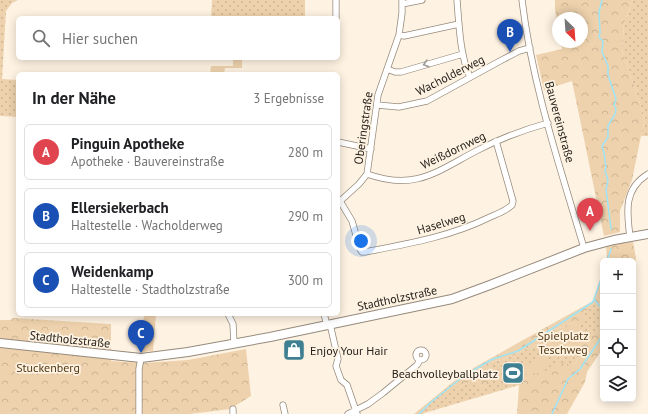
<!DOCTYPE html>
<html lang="de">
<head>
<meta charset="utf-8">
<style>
	:root { --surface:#fff; --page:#f6f6f6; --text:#202124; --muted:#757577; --line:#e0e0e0; --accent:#7c3aed }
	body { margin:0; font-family:"PT Sans",sans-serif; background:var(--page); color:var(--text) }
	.controls { position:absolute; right:12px; bottom:12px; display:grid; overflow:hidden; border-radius:6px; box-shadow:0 2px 10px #0003 }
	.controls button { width:36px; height:36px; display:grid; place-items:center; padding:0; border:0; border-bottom:1px solid var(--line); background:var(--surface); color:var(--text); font:20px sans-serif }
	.compass { position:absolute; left:552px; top:12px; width:36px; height:36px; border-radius:50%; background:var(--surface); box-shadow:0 2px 10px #0003; rotate:155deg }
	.you { position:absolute; left:361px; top:241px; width:14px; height:14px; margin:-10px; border:3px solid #fff; border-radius:50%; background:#1a73e8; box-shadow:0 0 0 6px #1a73e833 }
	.badge { display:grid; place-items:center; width:26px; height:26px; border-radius:50%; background:var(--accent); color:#fff; font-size:13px; font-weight:700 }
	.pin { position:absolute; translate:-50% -33px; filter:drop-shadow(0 1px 2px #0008) }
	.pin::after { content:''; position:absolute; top:21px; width:14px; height:12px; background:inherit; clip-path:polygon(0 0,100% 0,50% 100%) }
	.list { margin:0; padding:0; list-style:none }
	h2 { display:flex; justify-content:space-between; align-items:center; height:52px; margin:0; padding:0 16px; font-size:17px }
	h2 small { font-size:13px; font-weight:400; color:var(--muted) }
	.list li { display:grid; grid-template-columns:26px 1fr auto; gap:12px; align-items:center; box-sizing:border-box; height:56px; margin:0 8px 8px; padding:0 8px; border:1px solid var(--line); border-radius:6px }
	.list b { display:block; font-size:15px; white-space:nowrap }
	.list p { margin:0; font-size:13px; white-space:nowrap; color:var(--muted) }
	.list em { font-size:13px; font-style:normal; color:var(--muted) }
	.icon { flex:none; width:22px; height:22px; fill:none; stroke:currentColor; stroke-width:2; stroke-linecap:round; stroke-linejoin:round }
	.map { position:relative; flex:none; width:648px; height:414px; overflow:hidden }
	.search { position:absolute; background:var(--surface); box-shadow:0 2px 10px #0003; left:16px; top:16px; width:324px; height:44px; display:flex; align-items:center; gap:10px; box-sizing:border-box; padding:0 14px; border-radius:6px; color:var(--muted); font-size:15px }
	.panel { position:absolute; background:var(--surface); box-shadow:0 2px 10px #0003; left:16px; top:72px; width:324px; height:244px; border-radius:6px }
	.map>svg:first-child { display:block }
	.grass { fill:url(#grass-dots) }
	.forest { fill:url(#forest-crowns) }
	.park { fill:#eed2ad }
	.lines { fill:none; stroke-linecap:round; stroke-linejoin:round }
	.stream { stroke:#9ee4f6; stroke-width:1.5 }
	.street-casing { stroke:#968a7c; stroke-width:7 }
	.secondary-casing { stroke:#968a7c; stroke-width:10 }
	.street { stroke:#fff; stroke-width:5.5 }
	.secondary { stroke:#fff; stroke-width:8 }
	.oneway { stroke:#9e9c99 }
	.labels { text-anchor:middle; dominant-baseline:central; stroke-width:3.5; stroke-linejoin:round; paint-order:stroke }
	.street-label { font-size:12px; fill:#27221c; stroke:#fef2e2 }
	.park-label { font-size:12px; fill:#523914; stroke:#fef2e2 }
	.poi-label { font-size:12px; fill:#27221c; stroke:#fef2e2; text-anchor:start }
</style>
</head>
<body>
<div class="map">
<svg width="648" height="414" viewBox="0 0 648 414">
	<defs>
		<pattern id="grass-dots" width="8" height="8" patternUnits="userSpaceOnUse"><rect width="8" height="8" fill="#eed2ad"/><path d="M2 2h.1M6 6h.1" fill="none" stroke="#ccb494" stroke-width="1.8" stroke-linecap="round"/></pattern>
		<pattern id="forest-crowns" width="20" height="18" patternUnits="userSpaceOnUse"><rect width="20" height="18" fill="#eed2ad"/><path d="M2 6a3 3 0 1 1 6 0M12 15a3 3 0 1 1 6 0" fill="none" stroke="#ccb494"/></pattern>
	</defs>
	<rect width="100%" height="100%" fill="#fef2e2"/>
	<path class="grass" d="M0 0H18L12 3 6 11 2 79 18 80V117L0 116Z
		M212 0H305V18H211Z
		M633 0H648V136H641L645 119 622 49 624 24Z
		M603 294V322L595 332 585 337 574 353 577 362 572 365 546 371 521 381 519 385 421 414H414L453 382 459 387 475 380 482 387 489 384 490 363 494 361 502 360 546 340 551 331 575 322 584 312 594 304 600 308Z"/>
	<path class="forest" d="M555 0H633L624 24 622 49 645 119 641 136 632 180 620 211V232L604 236 572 81 544 90 536 55 562 49 561 42H582V18H558V26L555 9Z
		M633 242 636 258 633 273V261H606L607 257 606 247 621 243Z
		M603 270C603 281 601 297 603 306L601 308 594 305 584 312 587 319 583 325 575 322 551 331 546 340 502 360 494 361 490 363 489 384 482 387 475 380 459 387 453 382 468 371 593 301Z
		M13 318 111 324V361L143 363 188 360 246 349 251 396 230 409 190 414H0V320H10Z
		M603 322V348L587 372 585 382 567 414H517L519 385 521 381 542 371H546L560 363 572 365 577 362 574 353 575 344C585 337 596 332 603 322Z"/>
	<path class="park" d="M240 58H242V68H225L224 74H210L211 66H233V59Z
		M144 314H156L153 351 141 352Z
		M575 323 582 333 576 346 570 354 562 355 556 359 547 340 552 332Z
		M546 355 551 365 527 377 522 367Z"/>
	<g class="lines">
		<path class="stream" d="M602 0 599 12 600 33 599 37 603 41 602 52 608 66V75L616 99 614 105 616 109 615 114 608 126V137L602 146 604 153 606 168 605 170 608 181 606 189 611 229
			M607 261 611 249
			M603 274 594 299 603 310
			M419 414 430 403 465 375 493 359 518 351 593 302 594 299
			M552 414 568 379 580 369 603 335"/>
		<g class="street-casing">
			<path id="street" d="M457 0C459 24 460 56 470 77
				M522 0C532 85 560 167 584 248
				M402 4 422 0
				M336 18V0
				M399 35 404 36 459 24
				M387 69 395 72H401L463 54
				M377 105 399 107 427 101 500 61 519 51 530 48
				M338 142 371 149
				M367 174C415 191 436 172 476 151 499 139 523 130 548 123
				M340 201 352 221 360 249 362 252H365C407 244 449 237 488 218 497 214 506 211 512 205L513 201 496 141
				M338 203 359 184 367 174 378 95 399 35 402 13V0
				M630 237C627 213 623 189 648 174
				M228 314 233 324 234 344
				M324 314 327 325
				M330 324 338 359 336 366 341 380 347 385 357 414
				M416 355a5 5 0 1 1 10 0a5 5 0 1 1-10 0Z
				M283 405 285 414
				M139 414V369L141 358
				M233 414V409
				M348 414 368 404 383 393 417 365 420 360"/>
		</g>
		<g class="secondary-casing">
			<path id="secondary" d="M0 343 141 358 188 352 270 337 452 299 490 285 584 248 614 240 648 234"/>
		</g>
		<use href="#street" class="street"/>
		<use href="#secondary" class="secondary"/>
	</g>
	<defs><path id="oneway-chevron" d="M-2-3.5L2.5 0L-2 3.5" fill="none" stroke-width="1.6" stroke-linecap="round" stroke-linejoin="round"/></defs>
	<use class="oneway" href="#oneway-chevron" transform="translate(426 64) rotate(164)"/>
	<defs>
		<g id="shop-square" transform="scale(1.15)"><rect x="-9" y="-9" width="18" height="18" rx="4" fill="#3e8091" stroke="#fef2e2"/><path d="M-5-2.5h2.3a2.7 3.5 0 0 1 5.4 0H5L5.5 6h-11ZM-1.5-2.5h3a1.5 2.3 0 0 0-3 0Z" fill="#fff"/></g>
		<g id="stadium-square" transform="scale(1.15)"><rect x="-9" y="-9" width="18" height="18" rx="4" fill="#3e8091" stroke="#fef2e2"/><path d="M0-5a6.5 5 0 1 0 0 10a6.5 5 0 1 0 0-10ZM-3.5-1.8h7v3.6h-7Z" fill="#fff"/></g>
	</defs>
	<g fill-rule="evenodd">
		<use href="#shop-square" x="294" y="350"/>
		<use href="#stadium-square" x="513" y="373"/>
	</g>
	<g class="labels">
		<g class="street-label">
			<text transform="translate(450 75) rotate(-27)">Wacholderweg</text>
			<text transform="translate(560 122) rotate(75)">Bauvereinstraße</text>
			<text transform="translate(363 128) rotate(-82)">Oberingstraße</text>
			<text transform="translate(453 150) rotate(-26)">Weißdornweg</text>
			<text transform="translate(441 223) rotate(-17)">Haselweg</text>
			<text transform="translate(397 298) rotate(-12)">Stadtholzstraße</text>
			<text transform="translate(70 339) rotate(6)">Stadtholzstraße</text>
		</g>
		<g class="park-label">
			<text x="563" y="335">Spielplatz<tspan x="563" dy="14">Teschweg</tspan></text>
			<text x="48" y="367">Stuckenberg</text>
		</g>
		<g class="poi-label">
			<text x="310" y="350">Enjoy Your Hair</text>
			<text x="498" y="373" text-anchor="end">Beachvolleyballplatz</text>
		</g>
	</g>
</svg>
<div class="controls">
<button>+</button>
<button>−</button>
<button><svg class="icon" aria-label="locate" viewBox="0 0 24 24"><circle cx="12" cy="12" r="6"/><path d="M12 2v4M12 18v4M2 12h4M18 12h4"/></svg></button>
<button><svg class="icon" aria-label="layers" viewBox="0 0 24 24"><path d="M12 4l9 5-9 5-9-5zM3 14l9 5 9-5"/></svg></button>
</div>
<svg class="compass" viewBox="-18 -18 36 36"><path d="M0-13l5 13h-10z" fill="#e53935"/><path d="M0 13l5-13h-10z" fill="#757577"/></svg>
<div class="you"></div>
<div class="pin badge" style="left:590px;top:231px;background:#e0444e">A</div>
<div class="pin badge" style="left:510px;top:52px;background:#1a4fb4">B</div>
<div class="pin badge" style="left:141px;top:353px;background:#1a4fb4">C</div>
<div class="search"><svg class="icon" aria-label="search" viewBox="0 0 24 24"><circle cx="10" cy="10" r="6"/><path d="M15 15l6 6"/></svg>Hier suchen</div>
<section class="panel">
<h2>In der Nähe<small>3 Ergebnisse</small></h2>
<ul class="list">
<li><span class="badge" style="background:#e0444e">A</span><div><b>Pinguin Apotheke</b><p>Apotheke · Bauvereinstraße</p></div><em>280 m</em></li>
<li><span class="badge" style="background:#1a4fb4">B</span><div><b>Ellersiekerbach</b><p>Haltestelle · Wacholderweg</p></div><em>290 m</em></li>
<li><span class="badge" style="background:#1a4fb4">C</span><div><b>Weidenkamp</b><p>Haltestelle · Stadtholzstraße</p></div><em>300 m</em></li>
</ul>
</section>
</div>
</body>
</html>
